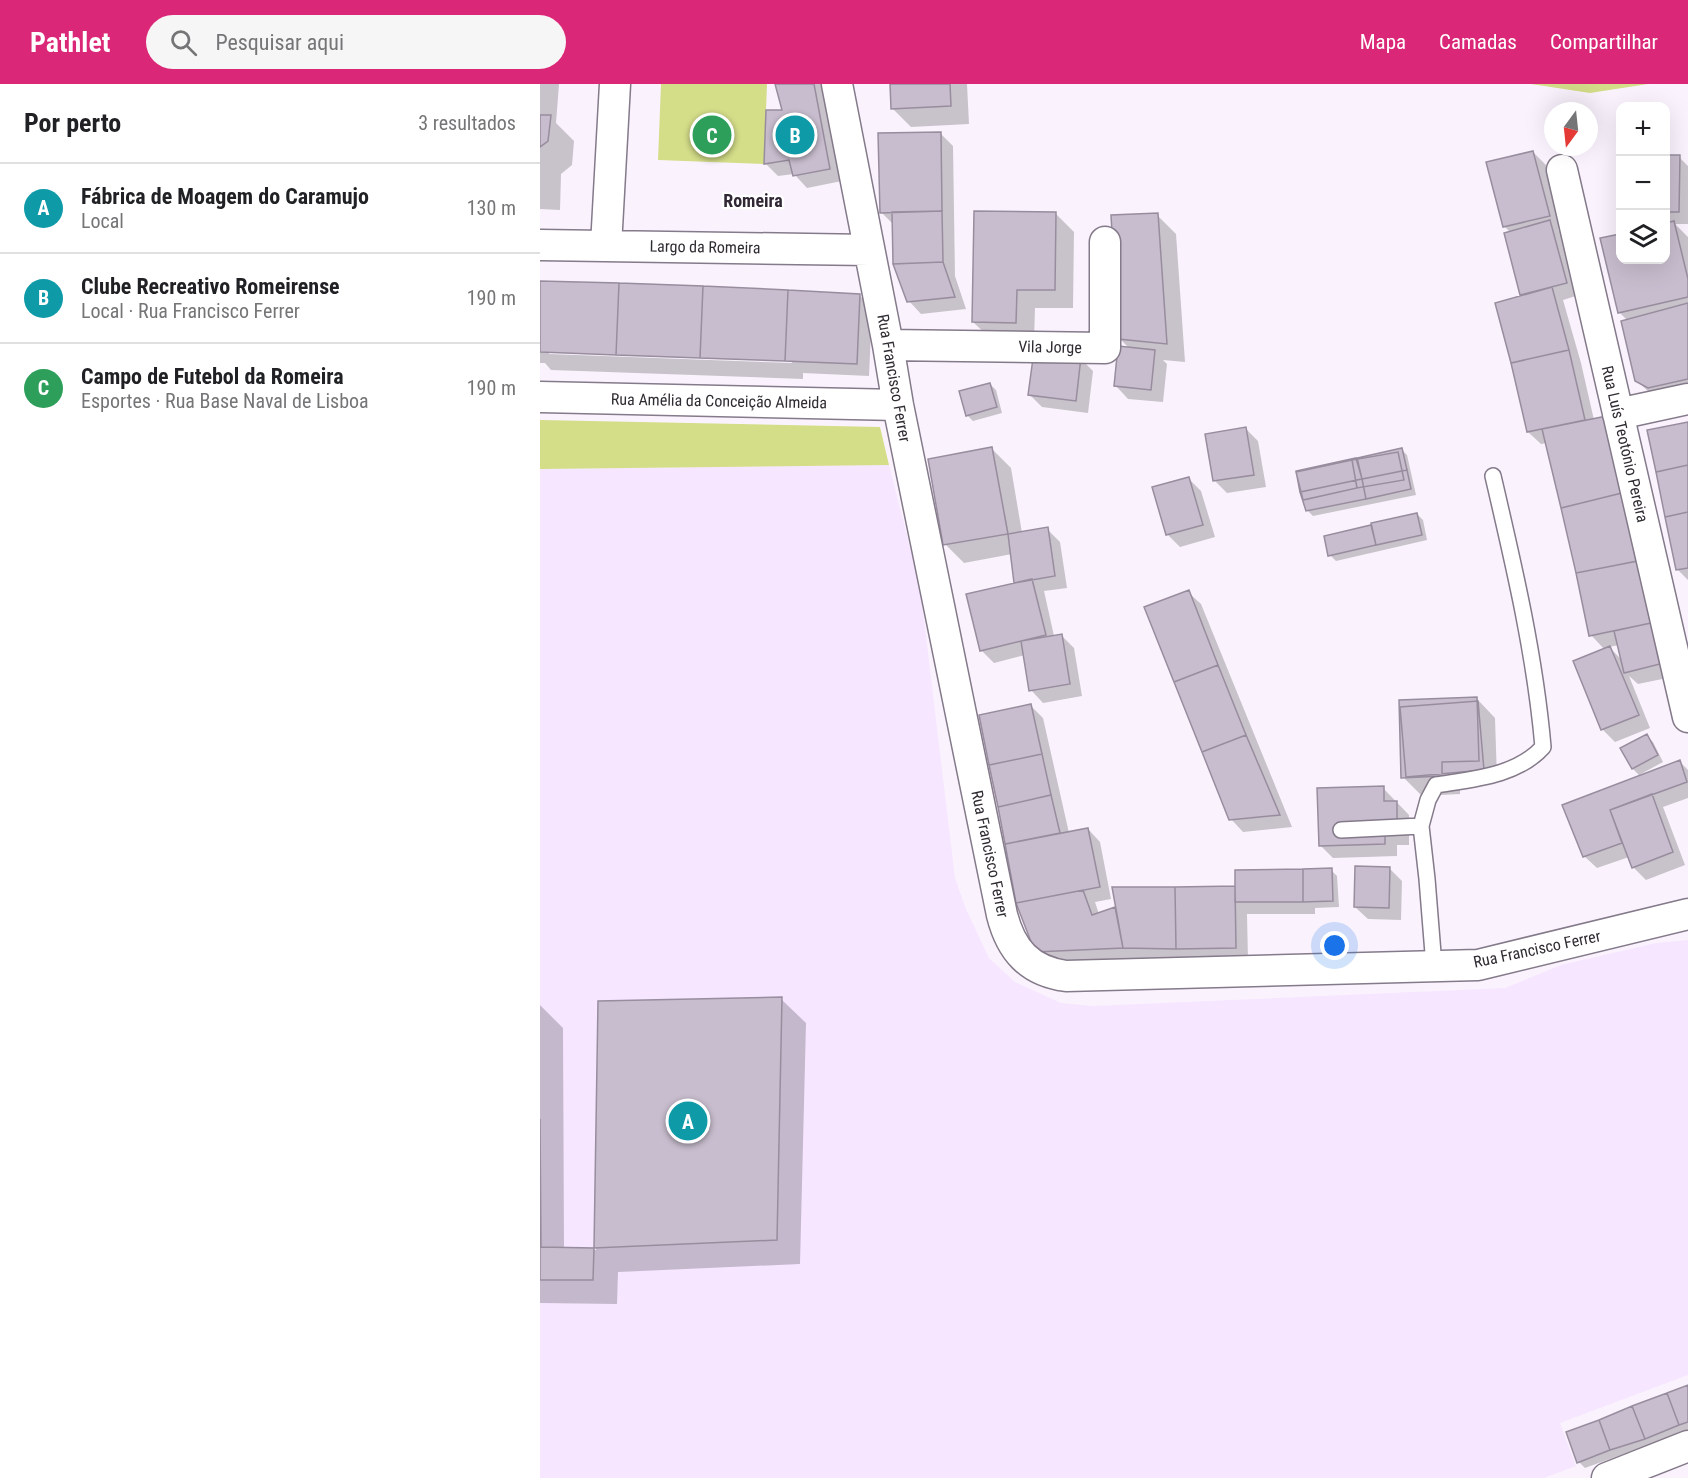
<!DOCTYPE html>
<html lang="pt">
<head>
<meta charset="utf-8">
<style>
	:root { --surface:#fff; --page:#f6f6f6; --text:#202124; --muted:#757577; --line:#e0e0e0; --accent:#db2777 }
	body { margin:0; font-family:"Roboto Condensed",sans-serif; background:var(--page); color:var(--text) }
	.controls { position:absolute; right:18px; top:18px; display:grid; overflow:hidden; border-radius:12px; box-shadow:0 6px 24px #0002 }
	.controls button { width:54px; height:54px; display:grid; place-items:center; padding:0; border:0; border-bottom:2px solid var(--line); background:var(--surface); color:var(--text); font:30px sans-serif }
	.compass { position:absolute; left:1004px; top:18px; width:54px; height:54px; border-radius:50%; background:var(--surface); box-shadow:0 6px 24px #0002; rotate:195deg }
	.you { position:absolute; left:795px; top:862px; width:21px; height:21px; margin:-15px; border:4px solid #fff; border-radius:50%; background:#1a73e8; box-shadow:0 0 0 9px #1a73e833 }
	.badge { display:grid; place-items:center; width:39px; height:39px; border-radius:50%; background:var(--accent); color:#fff; font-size:20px; font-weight:700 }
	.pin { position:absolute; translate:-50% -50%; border:3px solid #fff; box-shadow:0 2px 6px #0006 }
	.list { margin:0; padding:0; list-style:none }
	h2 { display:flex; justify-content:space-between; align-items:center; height:78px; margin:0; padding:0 24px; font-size:26px }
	h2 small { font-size:20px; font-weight:400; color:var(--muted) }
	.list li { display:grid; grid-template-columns:39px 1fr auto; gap:18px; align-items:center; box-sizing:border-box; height:90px; padding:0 24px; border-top:2px solid var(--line) }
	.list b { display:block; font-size:22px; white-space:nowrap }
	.list p { margin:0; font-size:20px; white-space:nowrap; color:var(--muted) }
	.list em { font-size:20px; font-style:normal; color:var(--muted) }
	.icon { flex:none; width:33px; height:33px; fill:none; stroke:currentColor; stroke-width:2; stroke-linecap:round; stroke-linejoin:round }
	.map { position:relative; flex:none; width:1148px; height:1394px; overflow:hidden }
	header { display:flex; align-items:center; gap:36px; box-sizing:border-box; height:84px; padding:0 30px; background:var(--accent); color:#fff }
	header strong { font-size:28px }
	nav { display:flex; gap:33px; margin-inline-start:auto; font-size:21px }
	.search { width:420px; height:54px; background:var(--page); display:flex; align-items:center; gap:15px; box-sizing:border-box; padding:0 21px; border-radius:33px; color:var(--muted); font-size:22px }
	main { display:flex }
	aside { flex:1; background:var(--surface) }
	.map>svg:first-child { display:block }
	.built { fill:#f6e6ff }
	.green { fill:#d4dd88 }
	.shadow { fill:#0003; fill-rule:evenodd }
	.building { fill:#c8bdce; stroke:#988d9e; stroke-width:1.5 }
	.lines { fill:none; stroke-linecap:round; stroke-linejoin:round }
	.service-casing { stroke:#847a8a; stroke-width:18 }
	.minor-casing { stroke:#847a8a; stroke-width:33 }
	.service { stroke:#fff; stroke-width:15 }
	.minor { stroke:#fff; stroke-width:30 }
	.labels { text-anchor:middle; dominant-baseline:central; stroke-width:4.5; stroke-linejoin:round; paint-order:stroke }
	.street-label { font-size:16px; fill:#2f2b32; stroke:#fff }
	.neighbourhood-label { font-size:18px; font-weight:bold; fill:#312835; stroke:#fff }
</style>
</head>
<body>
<header>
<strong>Pathlet</strong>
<div class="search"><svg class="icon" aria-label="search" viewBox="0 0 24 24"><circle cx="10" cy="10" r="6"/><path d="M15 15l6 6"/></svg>Pesquisar aqui</div>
<nav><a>Mapa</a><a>Camadas</a><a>Compartilhar</a></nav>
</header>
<main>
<aside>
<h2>Por perto<small>3 resultados</small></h2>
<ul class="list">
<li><span class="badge" style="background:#0f9aa8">A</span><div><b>Fábrica de Moagem do Caramujo</b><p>Local</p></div><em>130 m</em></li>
<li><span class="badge" style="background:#0f9aa8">B</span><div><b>Clube Recreativo Romeirense</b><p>Local · Rua Francisco Ferrer</p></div><em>190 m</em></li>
<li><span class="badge" style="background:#2e9e5b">C</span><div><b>Campo de Futebol da Romeira</b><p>Esportes · Rua Base Naval de Lisboa</p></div><em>190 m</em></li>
</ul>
</aside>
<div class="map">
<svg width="1148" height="1394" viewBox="0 0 1148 1394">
	<rect width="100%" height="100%" fill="#faf3fd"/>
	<path class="built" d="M349 381 380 502 415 794 426 825 449 874 475 898 521 919 553 922 965 904 1021 881 1116 859 1148 856V1291L1020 1339 1036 1382 1004 1394H0V385Z"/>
	<path class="green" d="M121 0H227L224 80 118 76Z
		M991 0H1108L1050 9Z
		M0 336 340 343 349 381 0 385Z"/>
	<path class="shadow" d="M0 0H19L16 39 34 57 32 81 21 90 20 126 0 125Z
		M237 0H283L302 97 267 104 254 90 238 92 226 80 244 28Z
		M351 0H427L429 40 371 43 352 24Z
		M400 49 413 62 415 192 426 225 381 230 369 217 353 140 341 128Z
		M993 68 1006 81 1021 144 1018 145 1023 150 1039 211 1023 216 1041 279 1054 336 1132 593 1098 600 1089 592 1110 644 1075 658 1062 645 1065 566 1051 551 1007 359 1001 360 988 348 956 220 982 212 965 150 970 148 964 142ZM1079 561 1082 576 1069 563Z
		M1126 73H1139L1148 82V140H1135L1148 153V310L1110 309 1096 296 1088 237 1079 228 1062 156 1080 151V176H1126Z
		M516 130 534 148 533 224H495L494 257 452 256 433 238Z
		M617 131 636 150 645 278 623 276 627 280 623 318 588 315 576 302 590 265 580 255Z
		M0 199 319 211 332 224 329 292 263 289V295L11 286 5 279H0ZM9 267 252 276V279L9 270Z
		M540 274 553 287 548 329 502 323 490 311Z
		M450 300 456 306 462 329 433 337 427 331Z
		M1148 339V496L1138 486Z
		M706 345 718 357 726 403 687 409 674 396Z
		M452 365 471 384 482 449 507 445 520 458 527 504 504 507 514 552 521 551 534 564 542 612 503 619 491 606 485 571 454 579 441 566 476 500 472 470 424 479 405 460Z
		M861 365 867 371 876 411 773 432 767 426Z
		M649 395 661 407 675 453 640 463 627 450Z
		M877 430 883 436 887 456 796 477 790 471 786 453Z
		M648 508 661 520 752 743 703 748 691 735Z
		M937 615 955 634 957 695H955L956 698 920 701V710L882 712 863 693Z
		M490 621 503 634 529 749 548 745 560 758 571 815 555 818 559 830 577 824 791 786 797 792 799 823 775 824V830H707L708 876 509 880 496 867 478 819 440 632Z
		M1107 652 1113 658 1123 678 1099 691 1093 685 1082 664Z
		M1140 678 1148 686V714L1123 723 1145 781 1106 796 1093 783 1089 773 1057 784 1044 772 1024 721Z
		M843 704 869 731V761H857V772L793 774 780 761Z
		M849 784 862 797 861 836 828 835 815 823Z
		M241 915 266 939 260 1180 78 1188 77 1220 0 1219V921L23 944 24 1165 56 1166 59 919Z
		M1148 1302V1348L1146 1347 1045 1384 1039 1378Z"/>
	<path class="building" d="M235 0H274L290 85 253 92 249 76 224 80 226 26H242Z
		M350 0H410L411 22 351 25Z
		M0 31H11L8 57 0 63Z
		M401 48 402 127 340 129 338 49Z
		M993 67 1010 132 963 143 946 78Z
		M1126 71H1140L1139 128H1126Z
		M402 127 403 178 353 180 352 128Z
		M434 127 516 128 515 206H477L476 239 432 238Z
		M618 129 627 260 578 255 571 131Z
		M1010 136 1027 199 980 211 964 149Z
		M1134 137 1148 195V213L1078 229 1060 154 1080 150V176H1126V139Z
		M403 178 415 213 367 218 353 180Z
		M0 197 79 199 76 271 0 268Z
		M79 199 163 202 160 274 76 271Z
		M163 202 248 206 245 277 160 274Z
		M1012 203 1029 266 971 279 955 219Z
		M248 206 320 210 317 280 245 277Z
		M1148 219V295L1108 304 1095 297 1081 237Z
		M578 262 615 266 611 306 574 302Z
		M1029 266 1045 336 987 348 971 279Z
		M494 267 541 273 536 317 488 311Z
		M450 299 457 323 426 332 419 307Z
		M1067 332 1082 409 1021 424 1002 345Z
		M1148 338V381L1116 388 1107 346Z
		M706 343 714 391 673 397 665 350Z
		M452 363 468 450 403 461 388 375Z
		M862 364 867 386 822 395 817 374Z
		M858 368 864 396 817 404 812 376Z
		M816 374 822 395 760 408 756 387Z
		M812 376 817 404 763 416 756 388Z
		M1148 381V428L1125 433 1116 388Z
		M867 386 871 405 826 415 822 395Z
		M649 393 663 441 626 451 612 403Z
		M822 395 826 415 766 427 760 408Z
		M1082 409 1098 477 1036 489 1021 424Z
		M1148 428V484L1136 486 1125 433Z
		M877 429 882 451 836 461 831 439Z
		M831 441 836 461 788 472 784 452Z
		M508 443 515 492 474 499 468 450Z
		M1098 477 1111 539 1049 552 1036 489Z
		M492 495 506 551 440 567 426 510Z
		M649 506 678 581 634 598 604 523Z
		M1111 539 1120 580 1084 589 1074 547Z
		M522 550 530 600 489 607 481 557Z
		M1070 562 1099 631 1061 646 1033 577Z
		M678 581 706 651 662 668 634 598Z
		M937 613 939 677 902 678V692L861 694 859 616Z
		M938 617 944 686 866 693 860 623Z
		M491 620 502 670 449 681 439 631Z
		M1107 650 1118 671 1092 685 1080 664Z
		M706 651 740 731 689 736 662 668Z
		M502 670 511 711 458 723 449 681Z
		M1140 676 1147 698 1070 726 1082 759 1043 773 1022 721Z
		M844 702V717H857V749H845V760L779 762 777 704Z
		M1112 710 1133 768 1092 784 1070 726Z
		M511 711 520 749 465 760 458 723Z
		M548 744 560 803 476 819 465 760Z
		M815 782 850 783 849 824 814 823Z
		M792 784 793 817 763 818V785Z
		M763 785V818H695V786Z
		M695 802 696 864 636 865 635 803Z
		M572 803H635L636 865 583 864Z
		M543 806 552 831 575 823 583 864 495 868 476 819Z
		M242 913 237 1156 54 1164 58 917Z
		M0 1035 1 1163 54 1164 53 1196H0Z
		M1148 1301V1338L1139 1341 1127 1309Z
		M1127 1309 1139 1341 1105 1355 1092 1322Z
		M1092 1322 1105 1355 1070 1366 1059 1336Z
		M1059 1336 1070 1366 1037 1379 1026 1348Z"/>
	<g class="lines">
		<g class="service-casing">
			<path id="service" d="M881 742 888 716 896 701C933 695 977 692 1003 663 995 571 974 482 953 392
				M801 746 881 742 887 795 894 882"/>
		</g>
		<g class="minor-casing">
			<path id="minor" d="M297 0 348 261 358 321 462 831C471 866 489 887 526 892L938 881 1148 830
				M1022 86 1148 633
				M0 161 329 166
				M66 162 75 0
				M348 261 565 264V158
				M0 313 358 321
				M1078 330 1148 315
				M1067 1394 1148 1362"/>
		</g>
		<use href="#service" class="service"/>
		<use href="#minor" class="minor"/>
	</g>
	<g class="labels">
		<g class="street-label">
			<text transform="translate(165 163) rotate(1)">Largo da Romeira</text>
			<text transform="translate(510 263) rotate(1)">Vila Jorge</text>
			<text transform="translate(354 294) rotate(80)">Rua Francisco Ferrer</text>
			<text transform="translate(179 317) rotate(1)">Rua Amélia da Conceição Almeida</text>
			<text transform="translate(1085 360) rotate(77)">Rua Luís Teotónio Pereira</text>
			<text transform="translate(450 770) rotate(78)">Rua Francisco Ferrer</text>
			<text transform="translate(997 865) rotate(-12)">Rua Francisco Ferrer</text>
		</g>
		<g class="neighbourhood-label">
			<text x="213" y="116">Romeira</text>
		</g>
	</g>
</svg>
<div class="controls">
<button>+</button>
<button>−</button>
<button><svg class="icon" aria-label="layers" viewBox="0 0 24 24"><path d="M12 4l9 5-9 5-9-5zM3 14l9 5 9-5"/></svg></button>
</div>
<svg class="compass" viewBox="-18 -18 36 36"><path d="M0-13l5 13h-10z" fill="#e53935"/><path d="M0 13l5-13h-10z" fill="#757577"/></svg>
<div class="you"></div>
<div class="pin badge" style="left:148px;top:1037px;background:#0f9aa8">A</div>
<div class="pin badge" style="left:255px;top:51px;background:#0f9aa8">B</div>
<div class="pin badge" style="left:172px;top:51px;background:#2e9e5b">C</div>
</div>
</main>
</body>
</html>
